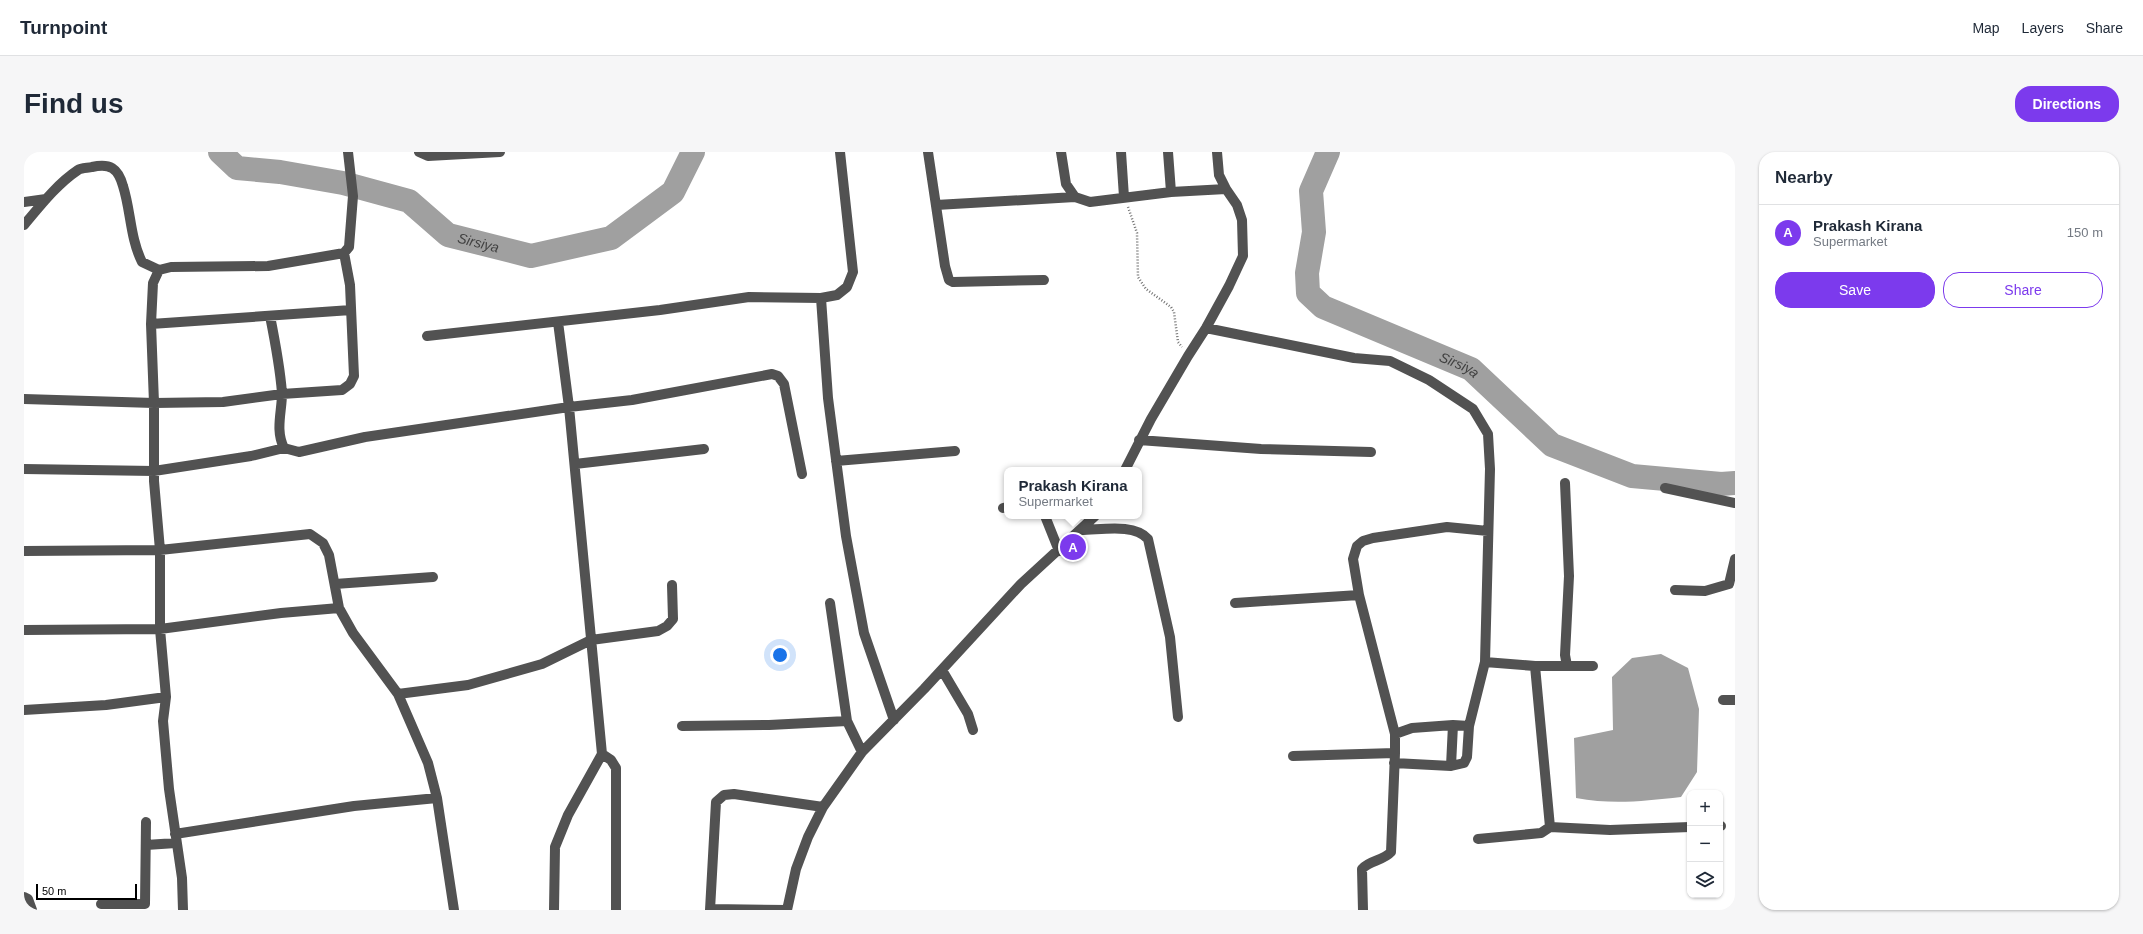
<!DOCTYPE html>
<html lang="en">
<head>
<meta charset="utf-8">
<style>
	:root { --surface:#fff; --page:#f6f6f7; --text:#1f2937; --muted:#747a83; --line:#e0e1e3; --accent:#7c3aed }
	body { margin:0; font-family:Arial,sans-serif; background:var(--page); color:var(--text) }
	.controls { position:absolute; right:12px; bottom:12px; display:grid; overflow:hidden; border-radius:8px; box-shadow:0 1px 3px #0004 }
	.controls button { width:36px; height:36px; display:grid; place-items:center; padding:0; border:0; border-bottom:1px solid var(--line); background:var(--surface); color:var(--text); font:20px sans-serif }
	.scale { position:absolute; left:12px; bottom:10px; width:101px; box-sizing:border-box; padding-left:4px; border:2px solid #000; border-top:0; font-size:11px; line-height:14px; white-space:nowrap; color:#000; -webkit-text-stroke:3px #fff; paint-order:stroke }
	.you { position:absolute; left:756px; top:503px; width:14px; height:14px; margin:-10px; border:3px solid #fff; border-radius:50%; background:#1a73e8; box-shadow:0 0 0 6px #1a73e833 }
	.badge { display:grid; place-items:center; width:26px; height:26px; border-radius:50%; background:var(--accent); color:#fff; font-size:13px; font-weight:700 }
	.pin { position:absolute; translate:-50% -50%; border:2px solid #fff; box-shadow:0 1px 4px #0006 }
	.popup { position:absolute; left:980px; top:315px; width:138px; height:52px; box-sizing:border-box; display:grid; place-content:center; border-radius:8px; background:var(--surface); filter:drop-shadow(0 1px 3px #0005); font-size:13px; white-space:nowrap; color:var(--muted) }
	.popup b { font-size:15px; color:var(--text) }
	.popup::after { content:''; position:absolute; left:50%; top:100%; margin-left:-8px; border:8px solid transparent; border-top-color:var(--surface) }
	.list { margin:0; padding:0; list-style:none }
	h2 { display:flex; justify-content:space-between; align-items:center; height:52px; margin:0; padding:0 16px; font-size:17px }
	h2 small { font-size:13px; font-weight:400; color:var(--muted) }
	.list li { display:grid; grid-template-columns:26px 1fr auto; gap:12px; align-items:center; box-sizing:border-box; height:56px; padding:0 16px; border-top:1px solid var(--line) }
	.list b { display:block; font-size:15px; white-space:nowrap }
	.list p { margin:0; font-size:13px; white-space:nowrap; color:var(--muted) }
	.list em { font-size:13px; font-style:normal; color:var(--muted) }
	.actions { display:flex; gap:8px; padding:12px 16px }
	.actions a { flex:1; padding:9px 0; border:1px solid var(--accent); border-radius:16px; text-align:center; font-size:14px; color:var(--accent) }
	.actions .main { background:var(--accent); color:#fff }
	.icon { flex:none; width:22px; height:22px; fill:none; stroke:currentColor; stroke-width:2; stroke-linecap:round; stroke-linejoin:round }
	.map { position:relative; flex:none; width:1711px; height:758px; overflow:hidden; border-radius:16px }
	header { display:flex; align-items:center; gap:24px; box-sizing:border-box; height:56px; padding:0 20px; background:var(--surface); border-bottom:1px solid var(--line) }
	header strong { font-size:19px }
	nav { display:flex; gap:22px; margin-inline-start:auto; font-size:14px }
	.intro { display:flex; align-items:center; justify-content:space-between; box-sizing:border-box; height:96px; padding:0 24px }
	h1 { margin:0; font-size:28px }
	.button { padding:10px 18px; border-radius:16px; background:var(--accent); color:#fff; font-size:14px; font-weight:700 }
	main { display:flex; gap:24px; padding:0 24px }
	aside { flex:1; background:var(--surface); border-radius:16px; box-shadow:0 1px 3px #0004 }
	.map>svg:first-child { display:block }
	.water { fill:#a0a0a0 }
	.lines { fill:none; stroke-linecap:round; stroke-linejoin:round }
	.river { stroke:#a0a0a0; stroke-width:24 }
	.path { stroke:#747474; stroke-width:2.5; stroke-dasharray:1 2; stroke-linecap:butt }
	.minor { stroke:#525252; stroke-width:10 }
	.labels { text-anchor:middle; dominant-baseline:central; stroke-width:3; stroke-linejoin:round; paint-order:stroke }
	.water-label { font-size:14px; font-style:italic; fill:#414141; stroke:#fff }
</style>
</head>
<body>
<header>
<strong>Turnpoint</strong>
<nav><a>Map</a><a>Layers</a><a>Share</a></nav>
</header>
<div class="intro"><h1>Find us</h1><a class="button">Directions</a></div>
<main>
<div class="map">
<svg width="1711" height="758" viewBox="0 0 1711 758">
	<rect width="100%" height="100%" fill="#fff"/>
	<path class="water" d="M1637 502 1664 516 1675 557 1673 620 1657 645C1620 649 1589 653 1552 646L1550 586 1589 578 1588 525 1608 506Z"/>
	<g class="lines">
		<g class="river">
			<path id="s1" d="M196 0 213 16 256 20 319 31 385 49 424 83 507 104 587 86 649 40 669 0"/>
			<path id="s2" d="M1304 0 1287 39 1290 80 1283 121 1284 141 1299 155 1447 217 1528 293 1608 324 1697 332 1711 331"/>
		</g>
		<path class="path" d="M1104 55 1113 81 1114 125 1122 137 1147 155 1150 160 1154 190 1158 195"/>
		<path class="minor" d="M395 0 404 4 476 0
			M904 0 921 114 925 128 929 130 1020 128
			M1037 0 1042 32 1051 45 1066 50 1147 40 1202 37 1213 53 1218 68 1219 104 1205 134 1182 176 1164 204 1127 267 1101 318
			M1097 0 1100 45
			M1144 0 1147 40
			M1193 0 1195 23 1202 37
			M0 50 22 47
			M912 53 1051 45
			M0 73C16 54 33 32 54 18 57 16 64 16 68 15 86 11 94 16 99 34 107 59 106 86 118 110L135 118
			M797 146 804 246 822 384 840 481 870 568
			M246 164C251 189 256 215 258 241 258 260 251 278 260 296L275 300 341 285 545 255 608 248 748 222 754 224 760 232 778 322
			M127 172 327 158
			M1182 176 1330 206 1366 209 1405 228 1449 257 1464 282 1466 317 1461 510 1445 574 1429 573 1427 614
			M403 184 636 158 725 145 797 146 813 143 823 135 829 120 816 0
			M0 247 130 251 199 250 258 242 318 238 326 232 330 224 326 133 320 101
			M1115 288 1237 297 1347 300
			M812 309 931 299
			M551 312 680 297
			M0 317 130 319 227 304 260 296
			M1541 331 1545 424 1541 503 1543 514
			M1641 336 1711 351
			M979 356 983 355
			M1021 364 1035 399
			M1057 378C1077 378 1110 371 1124 387L1146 485 1154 565
			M0 399 136 398 286 382 299 391 305 403 315 456 329 481 374 542 404 611 413 646 430 758
			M311 432 409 425
			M1651 438 1681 439 1705 432 1711 407
			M806 451 823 569 838 600
			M1211 451 1335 443
			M0 478 136 477 257 461 315 456
			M1461 510 1511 514H1569
			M918 518 944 562 949 578
			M374 542 444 533 518 512 567 488 634 479 643 474 649 467 648 433
			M1699 548H1711
			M0 558 82 553 142 545
			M658 574 745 573 823 569
			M1371 582 1335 443 1329 407 1333 394 1339 389 1349 386 1423 375 1464 379
			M578 602 587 608 592 616V758
			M1269 604 1371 601V582L1388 576 1429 573
			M1370 611 1427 614 1440 611 1443 605 1445 574
			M1696 674H1697
			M1526 675 1586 678 1666 675
			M151 682 330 654 413 646
			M1454 687 1517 681 1526 675 1511 514
			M122 693 152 691
			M0 745 4 747 8 758
			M77 752H121L122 670
			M686 757 763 758
			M159 758 158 726 145 637 139 569 142 545 136 477V398L130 329V251L127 172 129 131 135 118 147 115 244 114 320 101 325 95 329 44 324 0
			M530 758 531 695 544 663 578 602 545 255 534 170
			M686 758 692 650 700 643 710 642 799 655
			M763 758 772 717 784 685 799 655 838 600 900 537 997 432 1071 364
			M1339 758 1338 717C1346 708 1359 709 1367 700L1371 601"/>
	</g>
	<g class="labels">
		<g class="water-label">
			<text stroke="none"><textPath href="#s1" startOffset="282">Sirsiya</textPath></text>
			<text stroke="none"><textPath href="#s2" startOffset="314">Sirsiya</textPath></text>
		</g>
	</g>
</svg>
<div class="controls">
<button>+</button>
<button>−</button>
<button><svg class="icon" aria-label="layers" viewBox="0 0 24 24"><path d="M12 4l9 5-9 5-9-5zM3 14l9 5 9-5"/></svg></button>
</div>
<div class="scale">50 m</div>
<div class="you"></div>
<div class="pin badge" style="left:1049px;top:395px">A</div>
<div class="popup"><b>Prakash Kirana</b>Supermarket</div>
</div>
<aside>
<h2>Nearby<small></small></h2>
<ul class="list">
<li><span class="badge">A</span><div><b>Prakash Kirana</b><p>Supermarket</p></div><em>150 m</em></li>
</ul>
<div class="actions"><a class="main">Save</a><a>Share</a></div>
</aside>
</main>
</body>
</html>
